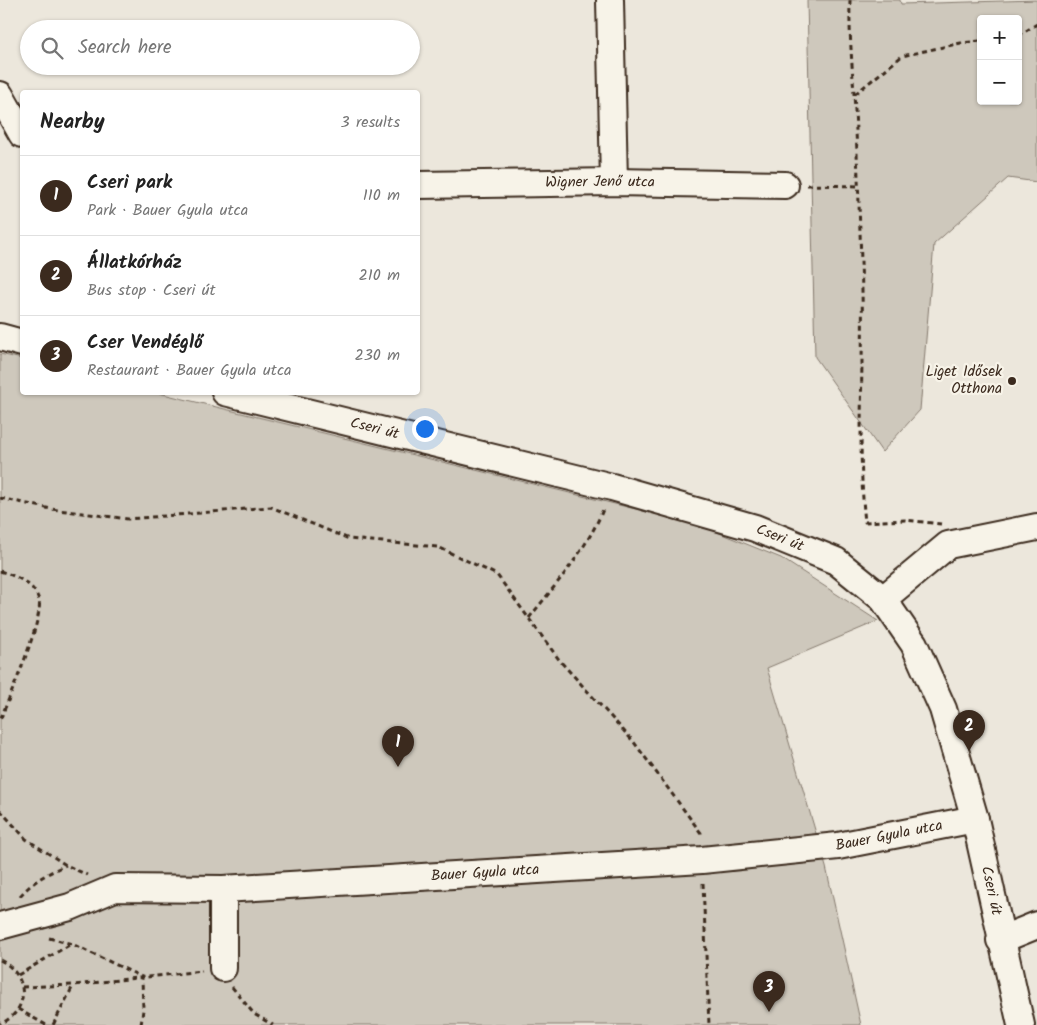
<!DOCTYPE html>
<html lang="en">
<head>
<meta charset="utf-8">
<style>
	:root { --surface:#fff; --page:#f6f6f6; --text:#222; --muted:#767676; --line:#e0e0e0; --accent:#3b2a1e }
	body { margin:0; font-family:Kalam,sans-serif; background:var(--page); color:var(--text) }
	.controls { position:absolute; right:15px; top:15px; display:grid; overflow:hidden; border-radius:5px; box-shadow:0 1px 4px #0004 }
	.controls button { width:45px; height:45px; display:grid; place-items:center; padding:0; border:0; border-bottom:1px solid var(--line); background:var(--surface); color:var(--text); font:25px sans-serif }
	.you { position:absolute; left:424px; top:428px; width:18px; height:18px; margin:-12px; border:4px solid #fff; border-radius:50%; background:#1a73e8; box-shadow:0 0 0 8px #1a73e833 }
	.badge { display:grid; place-items:center; width:32px; height:32px; border-radius:50%; background:var(--accent); color:#fff; font-size:16px; font-weight:700 }
	.pin { position:absolute; translate:-50% -41px; filter:drop-shadow(0 1px 2px #0008) }
	.pin::after { content:''; position:absolute; top:26px; width:18px; height:15px; background:inherit; clip-path:polygon(0 0,100% 0,50% 100%) }
	.list { margin:0; padding:0; list-style:none }
	h2 { display:flex; justify-content:space-between; align-items:center; height:65px; margin:0; padding:0 20px; font-size:21px }
	h2 small { font-size:16px; font-weight:400; color:var(--muted) }
	.list li { display:grid; grid-template-columns:32px 1fr auto; gap:15px; align-items:center; box-sizing:border-box; height:80px; padding:0 20px; border-top:1px solid var(--line) }
	.list b { display:block; font-size:19px; white-space:nowrap }
	.list p { margin:0; font-size:16px; white-space:nowrap; color:var(--muted) }
	.list em { font-size:16px; font-style:normal; color:var(--muted) }
	.icon { flex:none; width:28px; height:28px; fill:none; stroke:currentColor; stroke-width:2; stroke-linecap:round; stroke-linejoin:round }
	.map { position:relative; flex:none; width:1037px; height:1025px; overflow:hidden }
	.search { position:absolute; background:var(--surface); box-shadow:0 1px 4px #0004; left:20px; top:20px; width:400px; height:55px; display:flex; align-items:center; gap:12px; box-sizing:border-box; padding:0 18px; border-radius:28px; color:var(--muted); font-size:19px }
	.panel { position:absolute; background:var(--surface); box-shadow:0 1px 4px #0004; left:20px; top:90px; width:400px; height:305px; border-radius:5px }
	.map>svg:first-child { display:block }
	.green { fill:#cec8bc; stroke:#84796d; fill-rule:evenodd }
	.lines { fill:none; stroke-linecap:round; stroke-linejoin:round }
	.minor-casing { stroke:#3b2a1e; stroke-width:30 }
	.path { stroke:#3b2a1e; stroke-width:3; stroke-dasharray:5 4; stroke-linecap:butt }
	.minor { stroke:#f7f3e8; stroke-width:26 }
	.poi-dot { fill:#3b2a1e; stroke:#f7f3e8; stroke-width:2 }
	.labels { text-anchor:middle; dominant-baseline:central; stroke-width:4.5; stroke-linejoin:round; paint-order:stroke }
	.street-label { font-size:15px; fill:#3b2a1e; stroke:#f7f3e8 }
	.poi-label { font-size:15px; fill:#3b2a1e; stroke:#f7f3e8; text-anchor:end }
</style>
</head>
<body>
<div class="map">
<svg width="1037" height="1025" viewBox="0 0 1037 1025">
	<rect width="100%" height="100%" fill="#ece7dc"/>
	<filter id="ink" filterUnits="userSpaceOnUse"><feTurbulence type="fractalNoise" baseFrequency=".02" numOctaves="2"/><feDisplacementMap in="SourceGraphic" scale="10" xChannelSelector="R" yChannelSelector="G"/><feConvolveMatrix kernelMatrix="1 2 1 2 8 2 1 2 1" color-interpolation-filters="sRGB"/></filter>
	<g filter="url(#ink)">
		<path class="green" d="M807 0H900L901 4 1037 0V182L1008 178 934 244 920 410 882 452 815 357ZM981 19H1018V101H981Z
			M0 354 22 359V392L159 393 697 524 781 558 878 621 767 668 826 867 861 1025H0Z"/>
		<g class="lines">
			<g class="minor-casing">
				<g id="minor">
					<path d="M610 0 614 182"/>
					<path d="M0 95 22 134"/>
					<path id="s1" d="M418 185 614 182 785 185"/>
					<path d="M0 337 22 343"/>
					<path id="s2" d="M225 392 612 487 755 528 836 561 883 599 914 644 943 709 975 819 1021 1025"/>
					<path d="M883 599 948 545 1037 527"/>
					<path id="s3" d="M0 926 70 907 115 888 223 889 702 860 838 846 975 819"/>
					<path d="M1000 940 1037 925"/>
					<path d="M223 968V889"/>
				</g>
			</g>
			<path class="path" d="M850 0C849 37 853 73 855 110 858 170 860 231 862 291 864 368 857 446 865 522L905 520 941 524
				M1018 36 1037 24
				M855 94 902 56 961 43 981 41
				M807 185 859 186
				M0 498 51 509 128 519 271 507 349 539 438 547 497 575 560 661 633 741 701 833V837
				M0 571C15 576 33 582 39 600 44 619 9 698 0 720
				M529 618C557 583 588 548 604 507
				M0 810 26 839 66 865 87 875
				M703 883 709 1025
				M20 896C33 881 48 873 66 865
				M49 938 72 944 142 977 143 1010 141 1025
				M0 960C29 975 31 1010 0 1024
				M18 975 71 944
				M22 987 73 985 202 971
				M232 987 254 1014 273 1025
				M18 1009 46 1025
				M53 1025 73 986"/>
			<use href="#minor" class="minor"/>
		</g>
	</g>
	<circle class="poi-dot" cx="1012" cy="381" r="5"/>
	<g class="labels">
		<g class="street-label">
			<text stroke="none"><textPath href="#s1" startOffset="182">Wigner Jenő utca</textPath></text>
			<text stroke="none"><textPath href="#s2" startOffset="154">Cseri út</textPath></text>
			<text stroke="none"><textPath href="#s2" startOffset="574">Cseri út</textPath></text>
			<text stroke="none"><textPath href="#s3" startOffset="898">Bauer Gyula utca</textPath></text>
			<text stroke="none"><textPath href="#s3" startOffset="492">Bauer Gyula utca</textPath></text>
			<text stroke="none"><textPath href="#s2" startOffset="1009">Cseri út</textPath></text>
		</g>
		<g class="poi-label">
			<text x="1002" y="372">Liget Idősek<tspan x="1002" dy="17">Otthona</tspan></text>
		</g>
	</g>
</svg>
<div class="controls">
<button>+</button>
<button>−</button>
</div>
<div class="you"></div>
<div class="pin badge" style="left:398px;top:767px">1</div>
<div class="pin badge" style="left:969px;top:751px">2</div>
<div class="pin badge" style="left:769px;top:1012px">3</div>
<div class="search"><svg class="icon" aria-label="search" viewBox="0 0 24 24"><circle cx="10" cy="10" r="6"/><path d="M15 15l6 6"/></svg>Search here</div>
<section class="panel">
<h2>Nearby<small>3 results</small></h2>
<ul class="list">
<li><span class="badge">1</span><div><b>Cseri park</b><p>Park · Bauer Gyula utca</p></div><em>110 m</em></li>
<li><span class="badge">2</span><div><b>Állatkórház</b><p>Bus stop · Cseri út</p></div><em>210 m</em></li>
<li><span class="badge">3</span><div><b>Cser Vendéglő</b><p>Restaurant · Bauer Gyula utca</p></div><em>230 m</em></li>
</ul>
</section>
</div>
</body>
</html>
